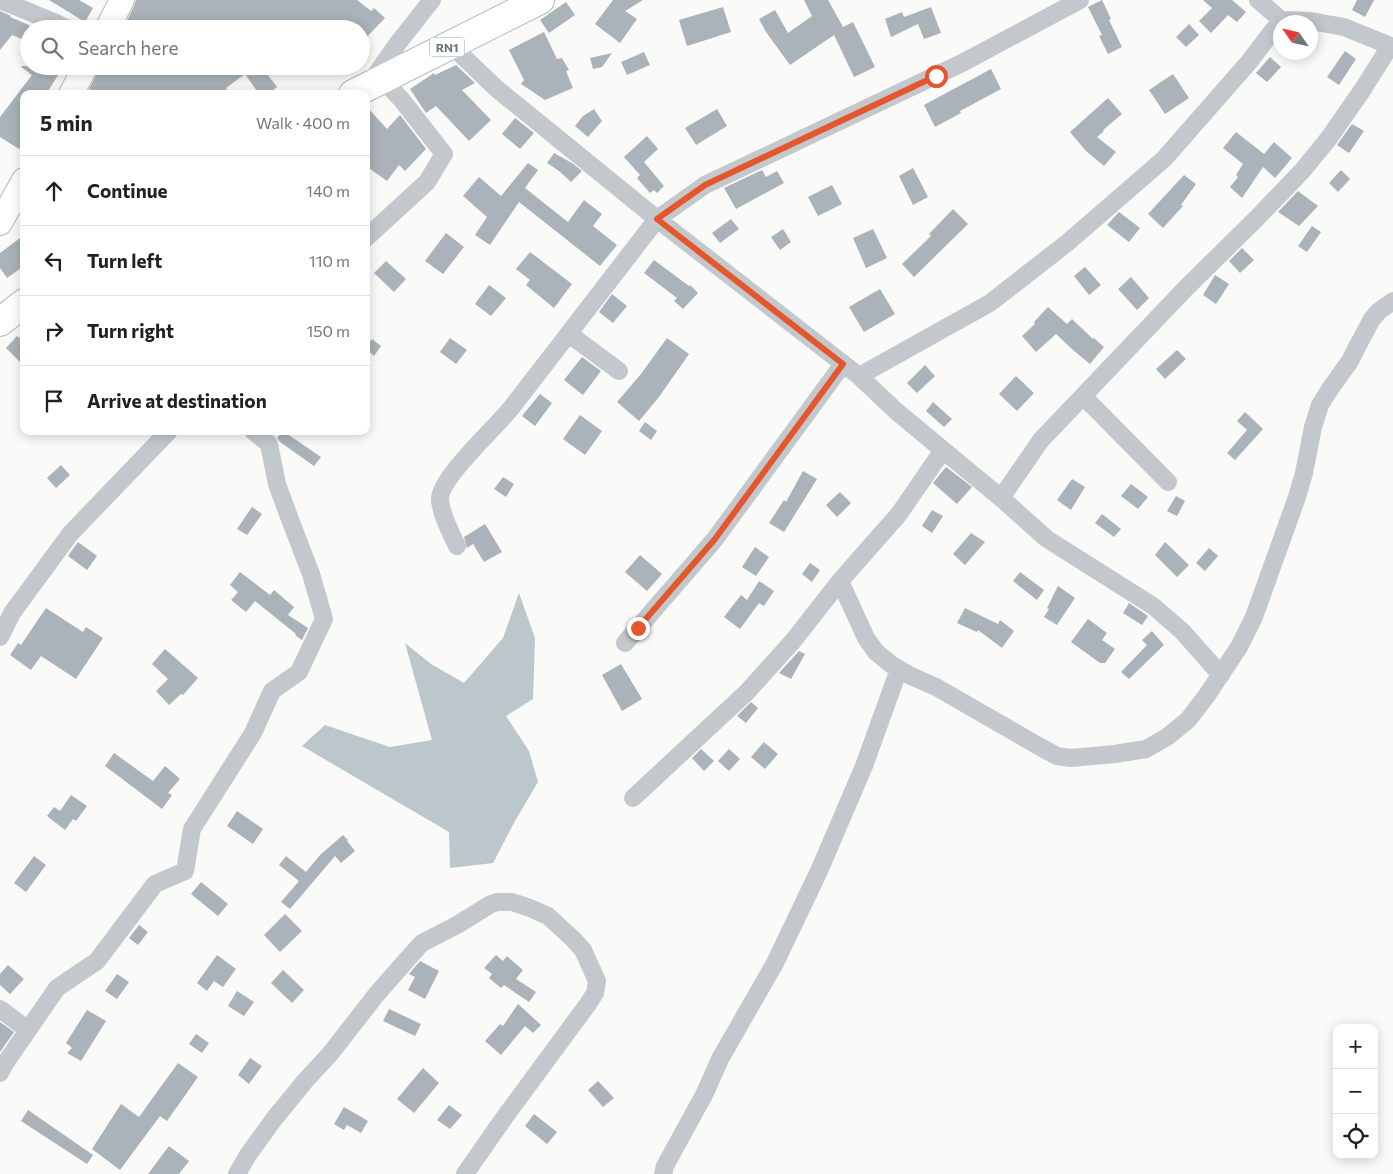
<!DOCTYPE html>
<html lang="en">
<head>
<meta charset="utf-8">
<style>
	:root { --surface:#fff; --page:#f2f2f2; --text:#202124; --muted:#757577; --line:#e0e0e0 }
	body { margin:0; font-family:Commissioner,sans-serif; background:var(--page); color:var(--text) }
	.controls { position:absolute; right:15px; bottom:15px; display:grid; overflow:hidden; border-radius:10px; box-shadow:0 2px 12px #0003 }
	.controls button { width:45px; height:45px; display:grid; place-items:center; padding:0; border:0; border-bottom:1px solid var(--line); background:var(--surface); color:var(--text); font:25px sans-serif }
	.compass { position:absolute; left:1273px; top:15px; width:45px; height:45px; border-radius:50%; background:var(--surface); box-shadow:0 2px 12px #0003; rotate:304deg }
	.stop { position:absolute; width:15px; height:15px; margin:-11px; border:4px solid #e4572e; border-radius:50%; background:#fff }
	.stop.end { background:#e4572e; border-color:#fff; box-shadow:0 1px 5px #0008 }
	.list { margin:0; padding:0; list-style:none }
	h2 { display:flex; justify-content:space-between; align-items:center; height:65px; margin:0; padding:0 20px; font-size:21px }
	h2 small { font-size:16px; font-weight:400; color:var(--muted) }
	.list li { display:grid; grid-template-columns:32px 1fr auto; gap:15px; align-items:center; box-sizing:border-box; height:70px; padding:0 20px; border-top:1px solid var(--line) }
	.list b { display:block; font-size:19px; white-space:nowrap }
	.list em { font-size:16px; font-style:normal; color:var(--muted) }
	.icon { flex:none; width:28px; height:28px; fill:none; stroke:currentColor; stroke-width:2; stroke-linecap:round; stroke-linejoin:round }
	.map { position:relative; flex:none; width:1393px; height:1174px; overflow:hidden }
	.search { position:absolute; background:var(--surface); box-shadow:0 2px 12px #0003; left:20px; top:20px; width:350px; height:55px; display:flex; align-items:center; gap:12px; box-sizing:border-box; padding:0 18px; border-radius:28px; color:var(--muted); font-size:19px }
	.panel { position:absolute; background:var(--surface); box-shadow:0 2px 12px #0003; left:20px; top:90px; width:350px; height:345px; border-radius:10px }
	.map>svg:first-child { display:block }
	.water { fill:#bbc7cb }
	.building { fill:#aab3b9 }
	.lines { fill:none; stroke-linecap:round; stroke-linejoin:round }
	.secondary-casing { stroke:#b3babf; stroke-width:26 }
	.highway-casing { stroke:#b4b9bd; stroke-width:30 }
	.street { stroke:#c3c8cc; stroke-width:18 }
	.secondary { stroke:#fff; stroke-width:24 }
	.highway { stroke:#fff; stroke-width:28 }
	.route { stroke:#e4572e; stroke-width:6 }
	.labels { text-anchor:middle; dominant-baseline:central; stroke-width:5; stroke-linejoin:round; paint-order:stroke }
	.shield { fill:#fff; stroke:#939fa8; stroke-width:1 }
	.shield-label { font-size:12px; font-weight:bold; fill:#657683 }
</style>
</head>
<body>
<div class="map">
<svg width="1393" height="1174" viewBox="0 0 1393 1174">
	<rect width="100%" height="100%" fill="#fafaf8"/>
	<path class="water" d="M519 593 535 638 533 699 506 716 529 751 538 782 515 821 493 863 450 868 449 832 302 746 325 725 390 747 432 740 405 643 431 664 464 683 503 638Z"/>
	<path class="building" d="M49 0H79L93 8 85 22Z
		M136 0H357L371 11 374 8 385 18 361 43V29H236L231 25 234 29H123L134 6Z
		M613 0H643L625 11 637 19 620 43 595 24Z
		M804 0H828L843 27 853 22 875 67 854 77 834 35 790 65 766 32 759 19 775 10 788 33 812 16Z
		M1102 0 1111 19 1109 20 1122 47 1108 54 1099 36 1102 35 1088 7Z
		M1203 0H1232L1246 12 1237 22 1228 15 1211 33 1199 21 1212 8Z
		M1357 0H1374L1365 17 1352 10Z
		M566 2 575 15 549 33 540 20Z
		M723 7 731 32 687 46 679 20Z
		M931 7 941 33 924 39 918 24 891 37 885 19 902 12 904 17Z
		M0 11 11 16 10 17 29 25V42L12 35 0 50Z
		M1189 24 1199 35 1186 47 1176 37Z
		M544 32 557 59 562 58 569 70 566 71 573 88 545 100 521 84 524 80 509 50Z
		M1345 51 1356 59 1339 85 1327 77Z
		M644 52 650 65 627 75 621 62Z
		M612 53 602 67 593 69 590 58Z
		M1270 57 1281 67 1267 82 1256 73Z
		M456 65 475 83 462 90 491 120 469 141 436 106 426 113 410 89 434 73 435 75Z
		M20 66H64L46 94H24V142L19 149 0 137V117L32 75Z
		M100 66H131L153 75 157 66H261L277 87 268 94H259L245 74 226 88 229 94H97L89 89 98 72Z
		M991 69 1001 89 960 111 961 113 935 127 924 105Z
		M1173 74 1189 98 1165 114 1149 90Z
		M1108 98 1122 114 1103 130 1104 131 1097 137 1116 152 1104 166 1086 151 1070 132Z
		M366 106 387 129 400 115 426 149 405 171 399 165 387 181 366 166Z
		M594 109 602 121 588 137 575 126 583 116Z
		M717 109 727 126 696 145 685 128Z
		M515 118 534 133 520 149 502 134Z
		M1352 124 1364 131 1349 153 1337 145Z
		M1236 132 1264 154 1274 142 1292 158 1275 178 1263 167 1242 198 1230 187 1238 177 1236 175 1243 164 1223 148Z
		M647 136 658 149 644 162 664 186 657 193 654 190 650 193 637 178 640 175 624 157Z
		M554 153 572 163 582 171 571 182 559 171 547 163Z
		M528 163 538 170 525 188 568 222 584 200 602 214 593 226 617 245 600 266 519 202 490 245 475 235 487 217 463 196 479 177 501 196Z
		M913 168 928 197 913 205 899 176Z
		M762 170 766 177 777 171 784 183 736 209 724 188Z
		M1341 170 1350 179 1338 192 1329 183Z
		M1184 175 1196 184 1181 205 1183 206 1163 228 1148 214Z
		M832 185 842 204 818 216 808 197Z
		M1298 191 1318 206 1299 226 1278 212Z
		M953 209 968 224 914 277 902 264 931 236 929 234Z
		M1119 212 1140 228 1129 242 1107 225Z
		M731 219 739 229 720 243 712 233Z
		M1312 226 1321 232 1307 252 1298 246Z
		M783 229 791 242 780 250 771 237Z
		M873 229 887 258 866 268 853 238Z
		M446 233 464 247 443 274 425 261Z
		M24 235V266L7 278 0 268V253Z
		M1242 248 1254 260 1240 273 1229 261Z
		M530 252 572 284 554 308 526 285 530 280 516 269Z
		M654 260 689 286 690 285 698 293 683 309 674 301 677 298 644 273Z
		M386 261 406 279 394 292 374 273Z
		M1085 267 1101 285 1089 295 1074 276Z
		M1215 275 1229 284 1216 304 1203 295Z
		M1131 277 1149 298 1137 310 1118 289Z
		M489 285 506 298 491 316 475 304Z
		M880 289 895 314 864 332 849 307Z
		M612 294 627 306 613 323 599 312Z
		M1048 307 1067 324 1072 319 1093 339 1094 338 1104 347 1090 364 1073 350 1056 334 1036 352 1022 336 1035 324 1034 322Z
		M17 336 24 342V366L6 348Z
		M450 338 467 350 456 364 440 352Z
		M667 338 689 354 659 397 639 421 617 402 641 374Z
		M372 339 381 346 374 356 366 349V346Z
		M1177 350 1186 359 1165 379 1156 369Z
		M582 357 601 371 583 395 564 380Z
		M925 365 935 376 917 393 907 383Z
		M1016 376 1034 393 1017 411 999 394Z
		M540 394 552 403 535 426 522 416Z
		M933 402 952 419 944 427 926 411Z
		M1245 412 1263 429 1235 460 1227 453 1247 430 1237 421Z
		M580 415 602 431 585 455 563 439Z
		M645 422 657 431 651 440 639 431Z
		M283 431 321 457 314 466 280 442 277 438Z
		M61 465 70 475 56 488 47 478Z
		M946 467 972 487 957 504 933 483Z
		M803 471 817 479 784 532 769 523 784 500 786 502Z
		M503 477 514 484 506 497 494 489Z
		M1072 479 1085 487 1071 510 1057 500Z
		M1131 484 1148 497 1138 509 1121 496Z
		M840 492 851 503 837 517 826 505Z
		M1176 496 1185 501 1177 516 1167 511Z
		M252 507 262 514 247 535 237 529Z
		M932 510 943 516 932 533 922 526Z
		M1102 514 1121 529 1114 537 1095 523Z
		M485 524 502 552 484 562 473 544 467 548 464 537Z
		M971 533 985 542 965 565 953 554Z
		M78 542 97 556 87 570 68 556Z
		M1165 542 1189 565 1177 577 1155 555Z
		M755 547 769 557 756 576 742 567Z
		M1209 548 1218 556 1205 571 1196 563Z
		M640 555 662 574 647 591 625 572Z
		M810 563 820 570 812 582 802 574Z
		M240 572 270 595 274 590 294 607 288 615 308 628 302 640 295 635 296 634 255 601 246 612 231 600 238 592 230 585Z
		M1020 572 1044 590 1037 600 1013 581Z
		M759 581 774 591 764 606 759 603 740 629 724 617 741 595 747 600Z
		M1058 586 1075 598 1057 625 1044 617 1049 609 1047 608Z
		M1129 603 1148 616 1142 625 1123 613Z
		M46 608 83 632 86 627 103 638 76 679 41 656 31 670 10 655 18 643 21 645Z
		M965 608 998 624 1000 620 1014 631 1002 648 978 630 977 632 957 623Z
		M1088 619 1107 633 1102 640 1115 649 1105 663H1100L1071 642Z
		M1152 631 1164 645 1129 679 1121 672 1147 645 1142 640Z
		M165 649 198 678 183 695 181 694 169 705 156 691 168 679 152 664Z
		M799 651 805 654 791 679 779 673Z
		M621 664 642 699 622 711 602 675Z
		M751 702 758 708 746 723 737 716Z
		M764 742 778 754 765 769 751 757Z
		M701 749 714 761 704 771 692 758Z
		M729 749 740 759 729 771 718 761Z
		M114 753 153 781 165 766 180 779 168 793 172 795 162 809 105 766Z
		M71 795 87 806 76 821 73 819 65 830 47 816 54 807 60 811Z
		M237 811 263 829 253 844 227 826Z
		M343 835 348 840 347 841 355 851 341 863 335 856 290 909 281 902 299 881 279 865 286 856 306 872 320 855Z
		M34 856 46 865 26 892 14 883Z
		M201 882 228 904 218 916 191 894Z
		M285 914 302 931 280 952 264 935Z
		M139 925 148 932 138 945 129 938Z
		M217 955 236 969 223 987 214 981 207 991 197 983Z
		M496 955 503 961 507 956 523 970 516 979 536 992 529 1002 504 985 501 988 489 978 492 974 484 968Z
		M420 961 439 971 425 999 408 990 415 977 409 974Z
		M8 965 24 979 10 994 0 985V974Z
		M283 970 304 990 292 1003 271 983Z
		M117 974 129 982 117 999 105 991Z
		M237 991 254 1002 244 1016 228 1006Z
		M518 1004 541 1025 533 1033 525 1026 501 1055 485 1041 500 1024 503 1026Z
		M389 1009 421 1024 415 1036 383 1021Z
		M87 1010 106 1021 81 1061 67 1053 72 1048 66 1043Z
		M0 1022 14 1032 0 1052Z
		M196 1034 209 1043 202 1053 189 1044Z
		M250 1058 262 1066 249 1084 238 1075Z
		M178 1063 198 1077 167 1121 160 1116 120 1170 92 1149 121 1104 139 1117Z
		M423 1068 439 1083 414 1113 397 1099Z
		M598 1081 614 1098 603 1107 588 1090Z
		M449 1105 462 1115 450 1129 437 1120Z
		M344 1107 368 1121 361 1133 347 1125 344 1130 334 1124Z
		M28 1110 93 1155 87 1164 21 1121Z
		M534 1114 557 1132 547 1144 525 1126Z
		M169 1146 189 1161 179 1174H148Z"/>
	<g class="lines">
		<g class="secondary-casing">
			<path id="secondary" d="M107 29 122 0
				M71 94 86 66
				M0 223 24 180"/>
		</g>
		<g class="highway-casing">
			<path id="highway" d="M353 94 540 0
				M0 322 24 303"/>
		</g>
		<path class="street" d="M0 0 54 22 68 29
			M1258 0 1281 20 1311 21 1344 27 1393 47
			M451 45 497 89 657 219 859 376 896 411 1001 498 1047 539 1153 606 1182 631 1221 675
			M370 83 398 43 432 0
			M366 238 427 182 444 154 401 99 382 79
			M569 334 619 371
			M859 376 990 303 1067 243 1164 159 1249 62 1281 20
			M1083 396 1168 482
			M1001 498 1041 440 1186 288 1256 219 1303 170 1329 138 1363 89 1390 46
			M457 546C451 533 440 513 440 498 441 477 497 426 512 407L657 219 705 185 964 62 1080 0
			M840 581 866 638 876 652 892 665 911 676 936 687 1042 748 1057 756 1071 758 1115 754 1146 749 1167 737 1188 720 1207 695 1239 647 1254 617 1297 497 1304 473 1313 427 1320 405 1330 389 1350 361 1357 347 1372 319 1379 311 1393 301
			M0 637 12 613 70 534 169 431
			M625 643 715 539 843 364
			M633 798 747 692 793 641 840 581 899 514 943 450
			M0 1009 28 1030
			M0 1073 4 1065 57 988 97 961 155 884 185 871 192 829 253 733 272 691 299 672 324 619 311 574 291 522 277 484 269 444 253 431
			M237 1174 248 1155 274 1119 305 1081 330 1054 376 995 411 955 422 943 457 925 491 904 497 902H512L530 908 548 916 573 939 583 950 597 981 595 993 588 1004 504 1118 465 1174
			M663 1174 665 1166 705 1093 720 1059 775 963 819 871 864 766 899 669"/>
		<use href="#secondary" class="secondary"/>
		<use href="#highway" class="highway"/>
	</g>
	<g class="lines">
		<path class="route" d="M638 628 715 539 843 364 657 219 705 185 936 76"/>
	</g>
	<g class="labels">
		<rect class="shield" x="429.5" y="37.5" width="35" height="19" rx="4"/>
		<g class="shield-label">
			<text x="447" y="47">RN1</text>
		</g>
	</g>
</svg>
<div class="controls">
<button>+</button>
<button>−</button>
<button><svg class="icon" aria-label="locate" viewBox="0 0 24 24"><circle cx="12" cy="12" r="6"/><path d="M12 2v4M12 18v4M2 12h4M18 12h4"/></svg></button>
</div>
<svg class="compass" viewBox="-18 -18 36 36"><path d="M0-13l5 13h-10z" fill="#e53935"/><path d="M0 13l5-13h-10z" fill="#757577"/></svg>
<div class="stop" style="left:936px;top:76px"></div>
<div class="stop end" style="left:638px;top:628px"></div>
<div class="search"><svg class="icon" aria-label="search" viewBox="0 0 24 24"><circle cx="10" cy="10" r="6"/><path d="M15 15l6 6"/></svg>Search here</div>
<section class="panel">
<h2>5 min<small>Walk · 400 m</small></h2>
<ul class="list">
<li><svg class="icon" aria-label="ahead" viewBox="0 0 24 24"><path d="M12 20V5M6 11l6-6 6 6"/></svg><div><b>Continue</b></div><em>140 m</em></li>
<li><svg class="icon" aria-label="left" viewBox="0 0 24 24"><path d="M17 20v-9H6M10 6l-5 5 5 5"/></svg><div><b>Turn left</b></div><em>110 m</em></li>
<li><svg class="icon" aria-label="right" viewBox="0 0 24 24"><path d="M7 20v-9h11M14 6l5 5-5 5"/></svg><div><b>Turn right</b></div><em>150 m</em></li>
<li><svg class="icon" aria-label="arrive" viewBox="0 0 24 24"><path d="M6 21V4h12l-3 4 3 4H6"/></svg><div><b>Arrive at destination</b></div></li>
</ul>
</section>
</div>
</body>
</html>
